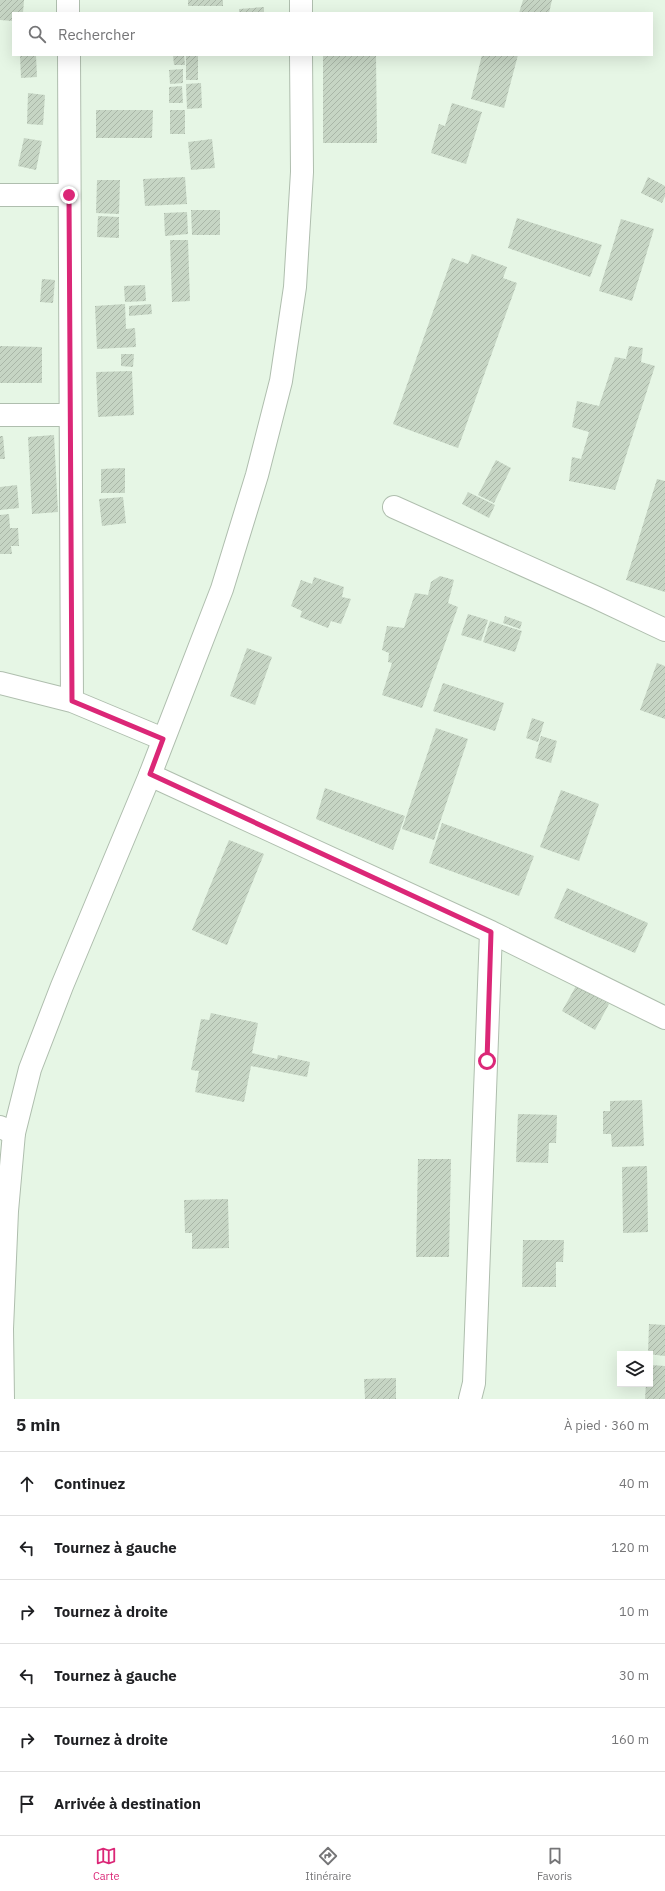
<!DOCTYPE html>
<html lang="fr">
<head>
<meta charset="utf-8">
<style>
	:root { --surface:#fff; --page:#f2f2f2; --text:#202124; --muted:#757577; --line:#e0e0e0; --accent:#db2777 }
	body { margin:0; font-family:"IBM Plex Sans",sans-serif; background:var(--page); color:var(--text) }
	.controls { position:absolute; right:12px; bottom:12px; display:grid; overflow:hidden; border-radius:0px; box-shadow:0 4px 16px #0002 }
	.controls button { width:36px; height:36px; display:grid; place-items:center; padding:0; border:0; border-bottom:1px solid var(--line); background:var(--surface); color:var(--text); font:20px sans-serif }
	.stop { position:absolute; width:12px; height:12px; margin:-9px; border:3px solid #db2777; border-radius:50%; background:#fff }
	.stop.end { background:#db2777; border-color:#fff; box-shadow:0 1px 4px #0008 }
	.list { margin:0; padding:0; list-style:none }
	h2 { display:flex; justify-content:space-between; align-items:center; height:52px; margin:0; padding:0 16px; font-size:17px }
	h2 small { font-size:13px; font-weight:400; color:var(--muted) }
	.list li { display:grid; grid-template-columns:26px 1fr auto; gap:12px; align-items:center; box-sizing:border-box; height:64px; padding:0 16px; border-top:1px solid var(--line) }
	.list b { display:block; font-size:15px; white-space:nowrap }
	.list em { font-size:13px; font-style:normal; color:var(--muted) }
	.icon { flex:none; width:22px; height:22px; fill:none; stroke:currentColor; stroke-width:2; stroke-linecap:round; stroke-linejoin:round }
	.map { position:relative; flex:none; width:665px; height:1399px; overflow:hidden }
	.search { position:absolute; background:var(--surface); box-shadow:0 4px 16px #0002; left:12px; right:12px; top:12px; height:44px; display:flex; align-items:center; gap:10px; box-sizing:border-box; padding:0 14px; border-radius:0px; color:var(--muted); font-size:15px }
	.sheet { height:436px; background:var(--surface) }
	nav { display:flex; justify-content:space-around; align-items:center; box-sizing:border-box; height:56px; border-top:1px solid var(--line); background:var(--surface); font-size:11px; color:var(--muted) }
	nav a { display:grid; justify-items:center; gap:2px }
	nav .on { color:var(--accent) }
	.map>svg:first-child { display:block }
	.building { fill:url(#building-hatch) }
	.lines { fill:none; stroke-linecap:round; stroke-linejoin:round }
	.street-casing { stroke:#afbeae; stroke-width:24 }
	.primary-casing { stroke:#afbeae; stroke-width:24 }
	.street { stroke:#fff; stroke-width:22 }
	.primary { stroke:#fff; stroke-width:22 }
	.route { stroke:#db2777; stroke-width:5 }
</style>
</head>
<body>
<div class="map">
<svg width="665" height="1399" viewBox="0 0 665 1399">
	<defs>
		<pattern id="building-hatch" width="6" height="6" patternUnits="userSpaceOnUse"><rect width="6" height="6" fill="#c6d5c4"/><path d="M-1 1l2-2M0 6l6-6M5 7l2-2" fill="none" stroke="#a9b6a7"/></pattern>
	</defs>
	<rect width="100%" height="100%" fill="#e6f6e5"/>
	<path class="building" d="M0 0H24L23 13H13V21L0 20Z
		M188 0H223V6H188Z
		M523 0H552L549 13H519Z
		M264 7V13H239V9Z
		M20 55H36L37 77 21 78Z
		M173 55H184L185 65H174Z
		M186 55H198V80H186Z
		M323 55H376L377 143H323Z
		M482 55H518L504 108 471 99Z
		M183 69V83L170 84 169 70Z
		M201 83 202 108 187 109 186 84Z
		M182 86 183 103H169V87Z
		M28 93 45 95 43 125 27 124Z
		M452 103 482 112 466 164 431 153 439 124 445 126Z
		M96 110H153L152 138H96Z
		M170 110H185V134H170Z
		M24 138 42 141 36 170 18 166Z
		M212 139 215 168 191 170 188 142Z
		M185 177 187 204 145 206 143 179Z
		M648 177 665 186V196L662 203 641 193Z
		M97 180H120L119 214 96 213Z
		M191 210H220V235H192Z
		M187 212 188 234 165 236 164 213Z
		M98 216 119 217V238L97 237Z
		M517 218 602 245 590 277 508 248Z
		M621 219 654 229 632 301 599 291Z
		M170 240H188L190 301 172 302Z
		M472 254 507 267 503 278 517 283 458 448 393 424 452 258 468 264Z
		M42 279 55 280 53 303 40 302Z
		M145 285 146 301 125 302 124 286Z
		M125 304 126 329 135 328 136 347 97 349 95 306Z
		M151 304 152 314 129 316V306Z
		M0 346 42 347V383H0Z
		M629 346 643 348 641 362 655 366 615 490 569 481 572 457 581 459 589 432 572 427 577 401 599 406 615 357 626 359Z
		M121 354H134L133 367 121 366Z
		M132 371 134 415 98 417 96 372Z
		M54 435 58 512 32 514 28 437Z
		M0 436H3L5 459H0Z
		M496 460 511 468 494 503 478 495Z
		M125 468V493H101V469Z
		M657 479 665 481V592L626 580Z
		M17 485 19 508 0 510V487Z
		M468 492 495 505 489 518 462 504Z
		M123 497 126 523 102 526 99 499Z
		M9 514 10 528H18L19 546H11L12 554H0V515Z
		M440 576 454 580 448 603 458 607 422 708 382 695 392 663 388 662 389 653 382 650 387 626 404 628 415 593 428 595 431 582Z
		M314 577 344 587 342 597 351 599 341 624 331 621 328 628 300 617 302 611 291 606 301 580 312 584Z
		M468 614 488 620 481 641 461 635Z
		M505 616 522 622 520 629 503 623Z
		M490 621 522 631 515 652 483 642Z
		M247 648 272 657 255 705 230 696Z
		M657 663 665 666V719L640 710Z
		M443 683 504 703 495 731 433 711Z
		M532 718 544 722 538 742 526 738Z
		M436 728 468 739 434 840 402 829Z
		M541 736 557 741 551 763 535 758Z
		M325 788 405 816 393 850 316 819Z
		M561 790 599 804 579 861 540 847Z
		M442 823 534 856 519 896 429 863Z
		M229 840 264 854 227 945 192 930Z
		M567 888 648 923 635 953 554 918Z
		M576 986 609 1004 595 1030 562 1011Z
		M211 1013 258 1023 252 1053 277 1059 278 1055 310 1062 307 1077 251 1066 244 1102 195 1092 199 1071 191 1070 201 1019 209 1020Z
		M642 1100 644 1146 612 1147 611 1134H603V1111H610V1101Z
		M518 1114 557 1115 556 1143H549L548 1163 516 1162Z
		M418 1159H451L449 1257H416Z
		M647 1166 648 1232 623 1233 622 1167Z
		M228 1199 229 1248 192 1249V1233H185L184 1200Z
		M523 1240H564L563 1262H556V1287H522Z
		M649 1324 665 1325V1356L648 1354Z
		M650 1365 665 1366V1399H645L646 1384H650Z
		M396 1378V1399H365L364 1379Z"/>
	<g class="lines">
		<g class="street-casing">
			<path id="street" d="M68 0V13
				M69 55 72 701
				M0 195H69
				M0 415H70
				M394 507 595 597 665 630
				M0 683 72 701 163 739
				M150 775 491 932 665 1018
				M0 1127 14 1133
				M470 1399 474 1383 491 932"/>
		</g>
		<g class="primary-casing">
			<path id="primary" d="M301 0V13
				M3 1399 2 1329 7 1211 14 1133 30 1069 62 986 150 775 222 589 257 475 281 381 295 287 302 172 301 55"/>
		</g>
		<use href="#street" class="street"/>
		<use href="#primary" class="primary"/>
	</g>
	<g class="lines">
		<path class="route" d="M69 195 72 701 163 739 150 774 491 932 487 1061"/>
	</g>
</svg>
<div class="controls">
<button><svg class="icon" aria-label="layers" viewBox="0 0 24 24"><path d="M12 4l9 5-9 5-9-5zM3 14l9 5 9-5"/></svg></button>
</div>
<div class="stop" style="left:487px;top:1061px"></div>
<div class="stop end" style="left:69px;top:195px"></div>
<div class="search"><svg class="icon" aria-label="search" viewBox="0 0 24 24"><circle cx="10" cy="10" r="6"/><path d="M15 15l6 6"/></svg>Rechercher</div>
</div>
<section class="sheet">
<h2>5 min<small>À pied · 360 m</small></h2>
<ul class="list">
<li><svg class="icon" aria-label="ahead" viewBox="0 0 24 24"><path d="M12 20V5M6 11l6-6 6 6"/></svg><div><b>Continuez</b></div><em>40 m</em></li>
<li><svg class="icon" aria-label="left" viewBox="0 0 24 24"><path d="M17 20v-9H6M10 6l-5 5 5 5"/></svg><div><b>Tournez à gauche</b></div><em>120 m</em></li>
<li><svg class="icon" aria-label="right" viewBox="0 0 24 24"><path d="M7 20v-9h11M14 6l5 5-5 5"/></svg><div><b>Tournez à droite</b></div><em>10 m</em></li>
<li><svg class="icon" aria-label="left" viewBox="0 0 24 24"><path d="M17 20v-9H6M10 6l-5 5 5 5"/></svg><div><b>Tournez à gauche</b></div><em>30 m</em></li>
<li><svg class="icon" aria-label="right" viewBox="0 0 24 24"><path d="M7 20v-9h11M14 6l5 5-5 5"/></svg><div><b>Tournez à droite</b></div><em>160 m</em></li>
<li><svg class="icon" aria-label="arrive" viewBox="0 0 24 24"><path d="M6 21V4h12l-3 4 3 4H6"/></svg><div><b>Arrivée à destination</b></div></li>
</ul>
</section>
<nav>
<a class="on"><svg class="icon" aria-label="map" viewBox="0 0 24 24"><path d="M3 6l6-2 6 2 6-2v14l-6 2-6-2-6 2zM9 4v14M15 6v14"/></svg>Carte</a>
<a><svg class="icon" aria-label="directions" viewBox="0 0 24 24"><path d="M12 3l9 9-9 9-9-9zM9 14v-3h6M13 9l2 2-2 2"/></svg>Itinéraire</a>
<a><svg class="icon" aria-label="saved" viewBox="0 0 24 24"><path d="M7 4h10v16l-5-4-5 4z"/></svg>Favoris</a>
</nav>
</body>
</html>
